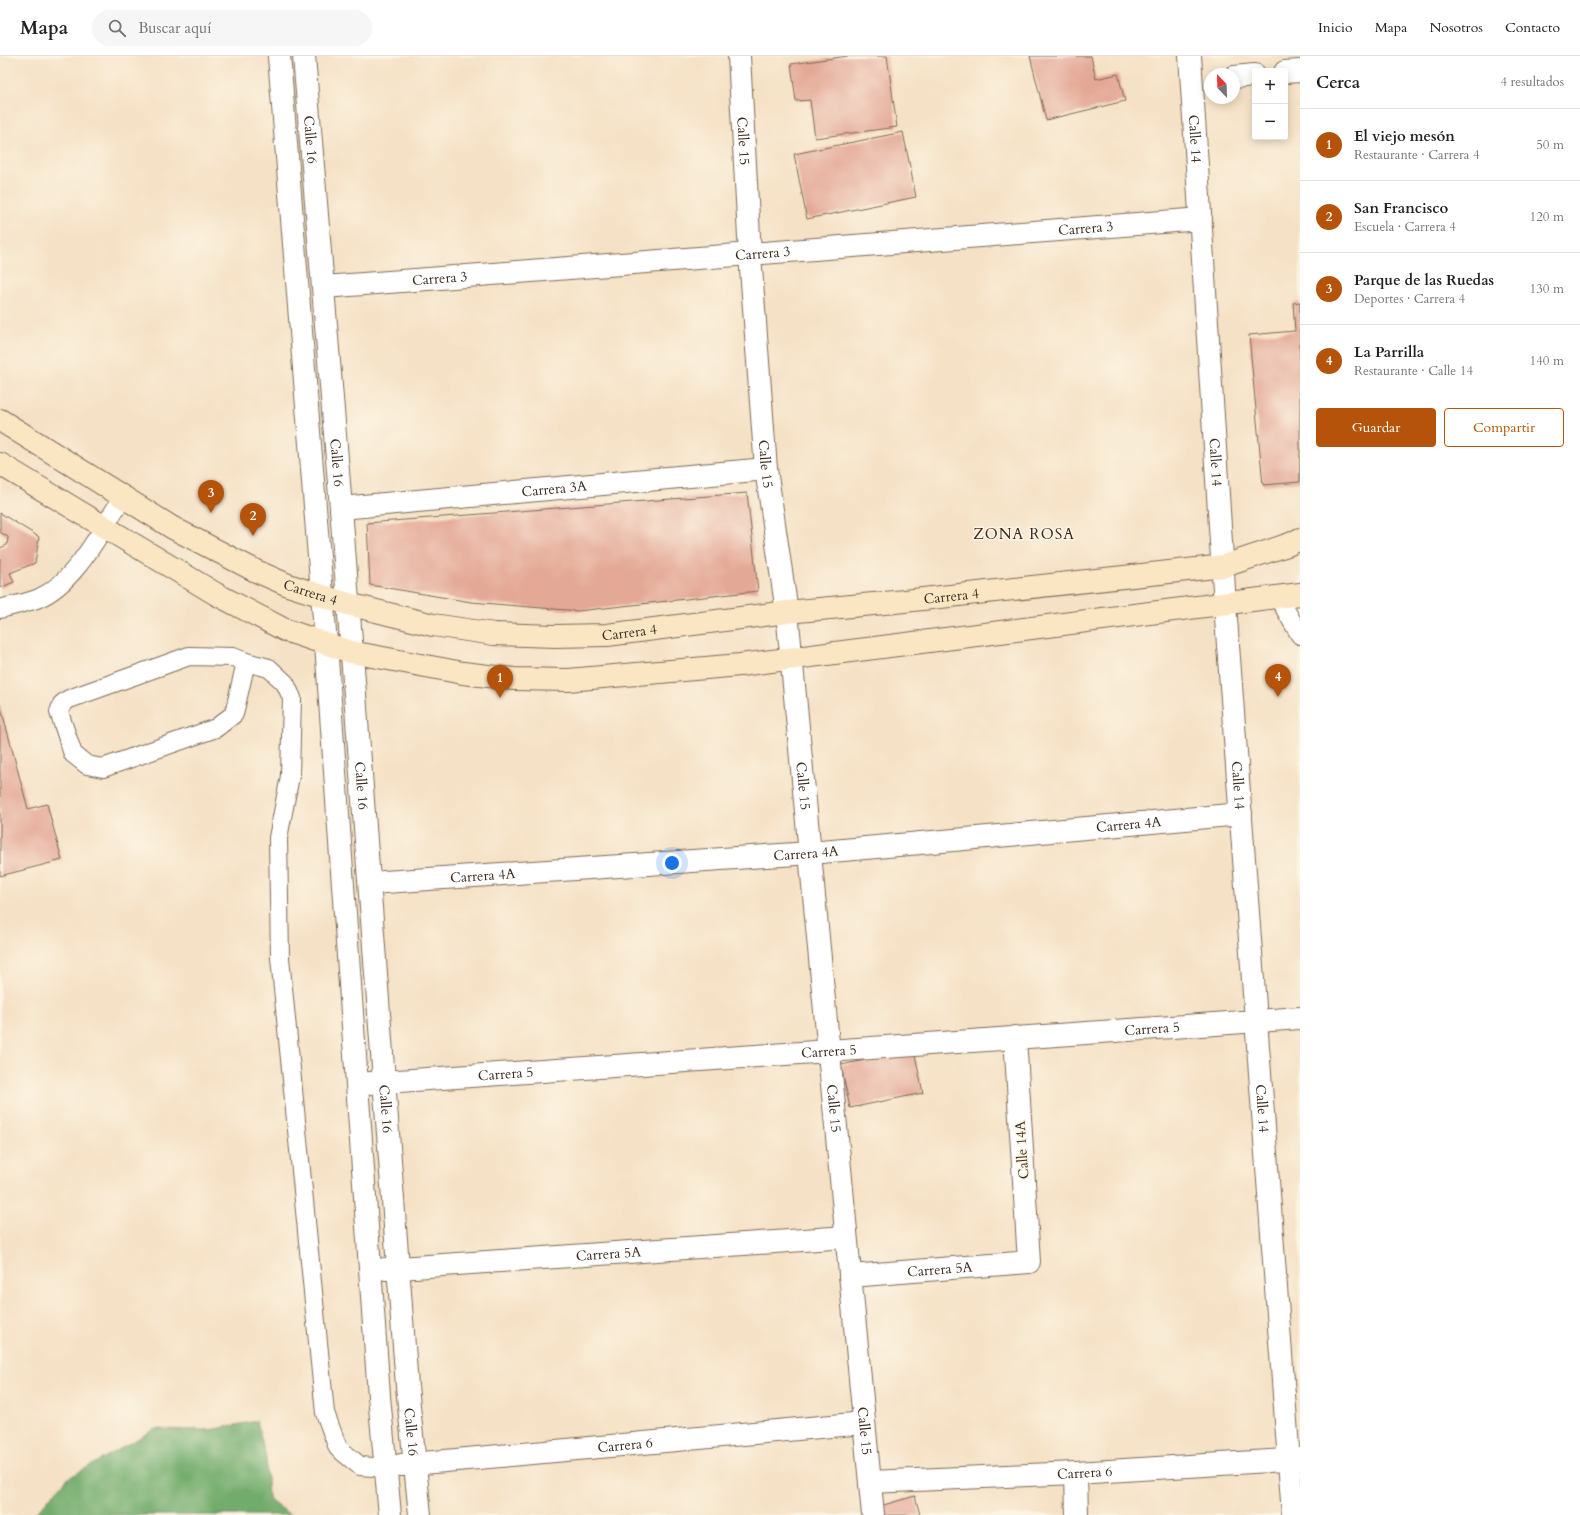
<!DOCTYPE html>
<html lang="es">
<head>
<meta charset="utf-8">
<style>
	:root { --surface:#fff; --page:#f6f6f6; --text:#202124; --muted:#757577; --line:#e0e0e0; --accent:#b45309 }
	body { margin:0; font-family:Cardo,serif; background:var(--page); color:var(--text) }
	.controls { position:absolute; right:12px; top:12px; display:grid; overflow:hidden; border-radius:4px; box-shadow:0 2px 10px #0003 }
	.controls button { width:36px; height:36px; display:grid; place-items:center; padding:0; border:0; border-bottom:1px solid var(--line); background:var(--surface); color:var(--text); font:20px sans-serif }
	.compass { position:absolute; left:1204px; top:12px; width:36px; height:36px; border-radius:50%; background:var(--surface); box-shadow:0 2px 10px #0003; rotate:337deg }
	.you { position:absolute; left:672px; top:807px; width:14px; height:14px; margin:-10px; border:3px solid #fff; border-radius:50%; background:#1a73e8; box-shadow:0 0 0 6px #1a73e833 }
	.badge { display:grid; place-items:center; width:26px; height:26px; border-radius:50%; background:var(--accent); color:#fff; font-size:13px; font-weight:700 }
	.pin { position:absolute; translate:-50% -33px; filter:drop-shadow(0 1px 2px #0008) }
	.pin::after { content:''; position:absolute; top:21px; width:14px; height:12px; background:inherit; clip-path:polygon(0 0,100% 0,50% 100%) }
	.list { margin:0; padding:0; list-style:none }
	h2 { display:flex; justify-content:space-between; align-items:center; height:52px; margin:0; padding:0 16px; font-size:17px }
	h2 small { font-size:13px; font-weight:400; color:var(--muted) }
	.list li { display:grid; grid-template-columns:26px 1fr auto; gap:12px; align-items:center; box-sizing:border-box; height:72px; padding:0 16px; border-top:1px solid var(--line) }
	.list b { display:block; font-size:15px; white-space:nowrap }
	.list p { margin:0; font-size:13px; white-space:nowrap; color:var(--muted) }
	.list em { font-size:13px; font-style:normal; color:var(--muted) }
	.actions { display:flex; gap:8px; padding:12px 16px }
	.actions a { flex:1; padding:9px 0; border:1px solid var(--accent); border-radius:4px; text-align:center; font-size:14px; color:var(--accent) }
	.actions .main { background:var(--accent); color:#fff }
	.icon { flex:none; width:22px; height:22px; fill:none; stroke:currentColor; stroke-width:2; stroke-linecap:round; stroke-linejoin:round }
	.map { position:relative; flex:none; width:1300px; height:1459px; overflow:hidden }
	header { display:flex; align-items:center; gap:24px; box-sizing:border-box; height:56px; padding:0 20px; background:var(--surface); border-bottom:1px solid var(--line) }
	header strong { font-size:19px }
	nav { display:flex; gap:22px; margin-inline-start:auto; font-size:14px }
	.search { width:280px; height:36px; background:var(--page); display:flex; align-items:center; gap:10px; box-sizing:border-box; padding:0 14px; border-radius:22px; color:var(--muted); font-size:15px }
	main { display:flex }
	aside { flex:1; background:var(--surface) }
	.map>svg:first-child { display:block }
	.forest { fill:#72ac6c; stroke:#566b45 }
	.building { fill:#e4a896 }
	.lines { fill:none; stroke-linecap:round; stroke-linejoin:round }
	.lane-casing { stroke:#7c6a58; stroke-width:20 }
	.street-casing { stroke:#7c6a58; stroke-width:24 }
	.secondary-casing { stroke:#7c6a58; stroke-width:24 }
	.lane { stroke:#fff; stroke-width:18 }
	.street { stroke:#fff; stroke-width:22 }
	.secondary { stroke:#fbe6c4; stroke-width:22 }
	.labels { text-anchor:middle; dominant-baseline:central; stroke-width:3; stroke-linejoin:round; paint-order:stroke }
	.street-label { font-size:14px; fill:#3b2a1e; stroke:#fcf5e5 }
	.neighbourhood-label { font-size:15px; letter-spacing:1px; fill:#3b2a1e; stroke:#fcf5e5 }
</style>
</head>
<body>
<header>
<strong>Mapa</strong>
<div class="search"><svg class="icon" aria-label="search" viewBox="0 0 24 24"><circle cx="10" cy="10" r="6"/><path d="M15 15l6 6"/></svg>Buscar aquí</div>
<nav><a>Inicio</a><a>Mapa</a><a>Nosotros</a><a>Contacto</a></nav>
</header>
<main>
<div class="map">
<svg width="1300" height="1459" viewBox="0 0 1300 1459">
	<rect width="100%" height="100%" fill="#fcf5e5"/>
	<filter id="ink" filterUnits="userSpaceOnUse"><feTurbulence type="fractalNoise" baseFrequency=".025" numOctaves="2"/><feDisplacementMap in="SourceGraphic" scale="8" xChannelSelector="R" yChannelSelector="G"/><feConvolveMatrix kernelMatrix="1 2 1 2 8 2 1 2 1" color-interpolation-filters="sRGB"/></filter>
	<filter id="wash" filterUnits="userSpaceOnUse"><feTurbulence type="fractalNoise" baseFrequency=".012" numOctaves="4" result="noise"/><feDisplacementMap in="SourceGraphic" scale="16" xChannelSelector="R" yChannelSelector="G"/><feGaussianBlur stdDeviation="0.9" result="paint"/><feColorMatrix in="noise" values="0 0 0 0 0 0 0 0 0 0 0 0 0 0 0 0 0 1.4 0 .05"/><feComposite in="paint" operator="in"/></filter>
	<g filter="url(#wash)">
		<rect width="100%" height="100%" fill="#f5e1c5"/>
		<path class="forest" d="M257 1365 266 1402 268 1442 290 1459H34L67 1423 155 1373 209 1374Z"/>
		<g id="blocks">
			<path class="building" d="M848 0H887L897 71 815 82 810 44 796 45 791 8Z
				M1030 0H1091L1096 23 1118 18 1125 45 1046 64Z
				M903 76 916 141 807 163 794 98Z
				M1300 246V426L1263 429 1249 279 1295 275 1293 247Z
				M747 437 758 535 578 555 471 546 370 529 367 467Z
				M0 457 39 481 35 507 10 517 14 526 0 532V492L7 489 8 481 0 476Z
				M0 648 28 753 47 748 62 804 0 820Z
				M914 994 923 1037 850 1052 841 1009Z
				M915 1440 920 1459H883L880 1450Z"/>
		</g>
	</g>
	<g filter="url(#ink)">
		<use href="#blocks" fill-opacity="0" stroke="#7c6a58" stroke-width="1"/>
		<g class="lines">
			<g class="lane-casing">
				<path id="lane" d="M1278 541 1300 579
					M0 553C13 549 27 547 39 542 76 526 101 474 123 441
					M246 606 233 601 189 600 69 643 62 648 59 656 73 698 87 709 103 712 216 672 234 658 246 606 269 612 285 627 292 642 290 720 278 782 280 902 325 1357 338 1392 360 1410 386 1412"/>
			</g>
			<g class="street-casing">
				<g id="street">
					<path d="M279 0 326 588 379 1340 390 1459"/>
					<path id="s1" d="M304 0 341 452 407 1330 420 1459"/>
					<path id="s2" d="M739 0 750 199 766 413 787 556 873 1459"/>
					<path id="s3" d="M1190 0 1225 549 1293 1459"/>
					<path d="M1285 16 1300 15"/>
					<path d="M1234 21 1255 19"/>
					<path id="s4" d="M324 231 1201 163"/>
					<path id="s5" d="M341 452 766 413"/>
					<path id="s6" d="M370 827 810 797 1241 758"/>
					<path id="s7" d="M370 1027 1300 962"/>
					<path id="s8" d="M385 1213 846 1181"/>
					<path id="s9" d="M850 1220 1029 1206 1015 981"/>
					<path id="s10" d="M401 1409 864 1367"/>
					<path d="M1076 1417 1077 1459"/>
					<path id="s11" d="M870 1426 1076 1417 1300 1403"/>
				</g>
			</g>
			<g class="secondary-casing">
				<g id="secondary">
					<path id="s12" d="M0 364 173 472 256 515 288 529 348 548 433 569 494 578 554 580 607 579 787 556 895 546 1224 510 1290 488 1300 483"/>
					<path d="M0 408 216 538 285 574 351 596 463 617 514 623 568 624 740 609 1300 538"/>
				</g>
			</g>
			<use href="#lane" class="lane"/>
			<use href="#street" class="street"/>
			<use href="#secondary" class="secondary"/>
		</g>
	</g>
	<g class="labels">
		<g class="street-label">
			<text stroke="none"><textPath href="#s3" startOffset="83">Calle 14</textPath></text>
			<text stroke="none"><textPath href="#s1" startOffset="84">Calle 16</textPath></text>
			<text stroke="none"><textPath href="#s2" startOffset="85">Calle 15</textPath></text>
			<text stroke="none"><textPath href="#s4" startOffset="764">Carrera 3</textPath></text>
			<text stroke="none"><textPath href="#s4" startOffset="440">Carrera 3</textPath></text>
			<text stroke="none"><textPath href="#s4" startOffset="116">Carrera 3</textPath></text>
			<text stroke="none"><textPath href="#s1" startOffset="408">Calle 16</textPath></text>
			<text stroke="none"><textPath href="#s3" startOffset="407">Calle 14</textPath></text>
			<text stroke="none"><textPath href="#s2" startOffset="409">Calle 15</textPath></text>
			<text stroke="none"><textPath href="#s5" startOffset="214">Carrera 3A</textPath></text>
			<text stroke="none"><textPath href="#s12" startOffset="356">Carrera 4</textPath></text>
			<text stroke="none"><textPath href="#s12" startOffset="1004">Carrera 4</textPath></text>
			<text stroke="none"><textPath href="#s12" startOffset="680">Carrera 4</textPath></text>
			<text stroke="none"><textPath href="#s1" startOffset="732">Calle 16</textPath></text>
			<text stroke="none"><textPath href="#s2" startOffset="733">Calle 15</textPath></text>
			<text stroke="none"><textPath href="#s3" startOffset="731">Calle 14</textPath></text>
			<text stroke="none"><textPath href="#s6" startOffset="761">Carrera 4A</textPath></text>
			<text stroke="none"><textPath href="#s6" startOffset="437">Carrera 4A</textPath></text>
			<text stroke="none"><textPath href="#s6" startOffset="113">Carrera 4A</textPath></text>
			<text stroke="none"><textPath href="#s7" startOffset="784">Carrera 5</textPath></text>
			<text stroke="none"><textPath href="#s7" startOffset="460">Carrera 5</textPath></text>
			<text stroke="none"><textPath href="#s7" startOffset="136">Carrera 5</textPath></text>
			<text stroke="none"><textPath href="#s2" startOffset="1057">Calle 15</textPath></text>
			<text stroke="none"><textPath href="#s1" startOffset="1056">Calle 16</textPath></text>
			<text stroke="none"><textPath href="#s3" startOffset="1055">Calle 14</textPath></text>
			<text transform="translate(1022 1094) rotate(-94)">Calle 14A</text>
			<text stroke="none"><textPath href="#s8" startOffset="224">Carrera 5A</textPath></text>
			<text stroke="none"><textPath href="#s9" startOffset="90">Carrera 5A</textPath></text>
			<text stroke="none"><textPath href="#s2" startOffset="1381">Calle 15</textPath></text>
			<text stroke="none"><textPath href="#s1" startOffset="1380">Calle 16</textPath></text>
			<text stroke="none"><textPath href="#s10" startOffset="225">Carrera 6</textPath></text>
			<text stroke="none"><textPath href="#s11" startOffset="215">Carrera 6</textPath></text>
		</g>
		<g class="neighbourhood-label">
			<text x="1024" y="478">ZONA ROSA</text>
		</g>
	</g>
</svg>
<div class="controls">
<button>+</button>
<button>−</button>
</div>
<svg class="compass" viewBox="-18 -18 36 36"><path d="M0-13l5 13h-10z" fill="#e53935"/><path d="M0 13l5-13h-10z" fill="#757577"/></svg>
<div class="you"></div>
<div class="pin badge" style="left:500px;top:642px">1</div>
<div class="pin badge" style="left:253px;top:480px">2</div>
<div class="pin badge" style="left:211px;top:457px">3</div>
<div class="pin badge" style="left:1278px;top:641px">4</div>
</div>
<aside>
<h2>Cerca<small>4 resultados</small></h2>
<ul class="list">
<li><span class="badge">1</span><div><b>El viejo mesón</b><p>Restaurante · Carrera 4</p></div><em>50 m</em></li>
<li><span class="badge">2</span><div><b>San Francisco</b><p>Escuela · Carrera 4</p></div><em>120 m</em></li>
<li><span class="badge">3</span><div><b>Parque de las Ruedas</b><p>Deportes · Carrera 4</p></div><em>130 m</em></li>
<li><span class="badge">4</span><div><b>La Parrilla</b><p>Restaurante · Calle 14</p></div><em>140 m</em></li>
</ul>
<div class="actions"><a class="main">Guardar</a><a>Compartir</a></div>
</aside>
</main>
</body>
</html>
